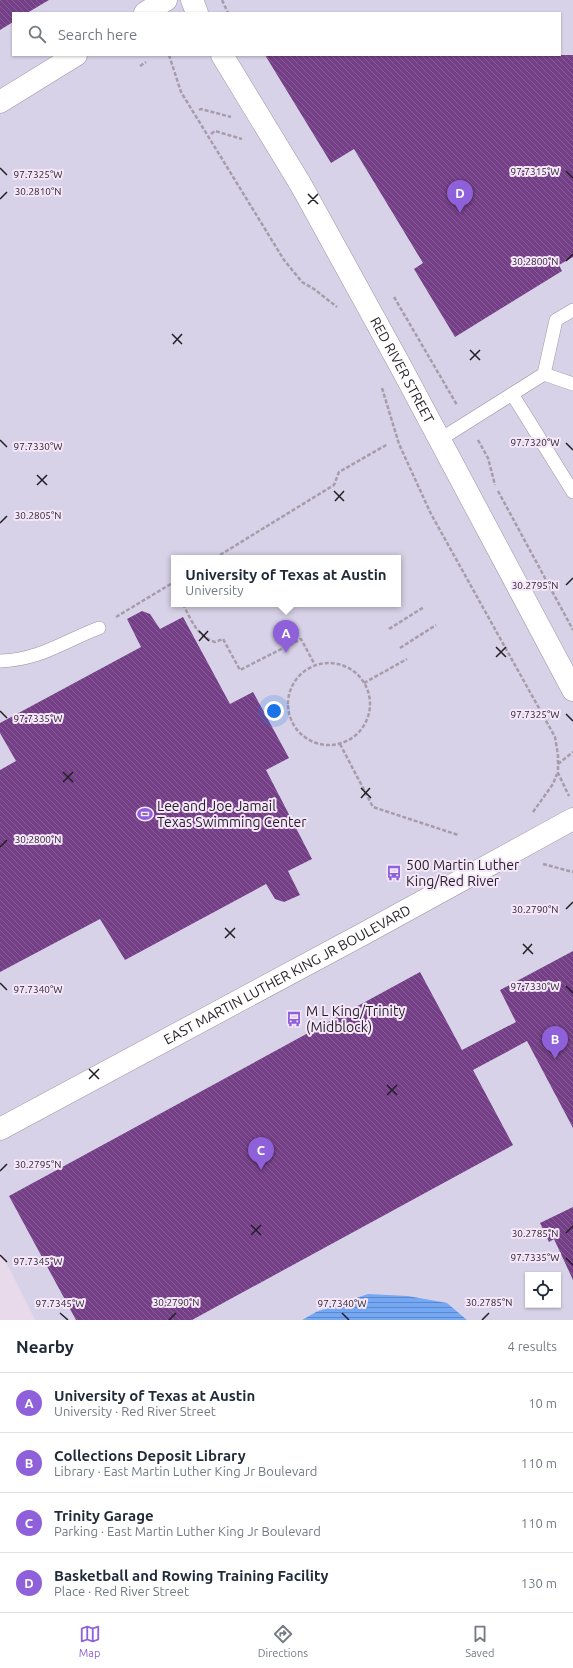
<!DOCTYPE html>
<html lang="en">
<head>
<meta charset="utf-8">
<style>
	:root { --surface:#fff; --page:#f2f2f3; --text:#1f2937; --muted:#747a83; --line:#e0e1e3; --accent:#8e61db }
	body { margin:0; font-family:Ubuntu,sans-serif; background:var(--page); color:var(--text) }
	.controls { position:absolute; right:12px; bottom:12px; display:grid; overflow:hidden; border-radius:0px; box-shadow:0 1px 3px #0004 }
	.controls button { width:36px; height:36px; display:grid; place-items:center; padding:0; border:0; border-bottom:1px solid var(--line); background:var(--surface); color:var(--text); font:20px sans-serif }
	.you { position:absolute; left:274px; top:711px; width:14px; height:14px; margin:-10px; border:3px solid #fff; border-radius:50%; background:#1a73e8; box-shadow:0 0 0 6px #1a73e833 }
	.badge { display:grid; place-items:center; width:26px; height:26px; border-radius:50%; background:var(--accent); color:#fff; font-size:13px; font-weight:700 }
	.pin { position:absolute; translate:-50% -33px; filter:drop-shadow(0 1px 2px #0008) }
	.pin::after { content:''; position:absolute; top:21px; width:14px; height:12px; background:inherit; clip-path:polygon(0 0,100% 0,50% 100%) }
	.popup { position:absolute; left:171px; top:555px; width:230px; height:52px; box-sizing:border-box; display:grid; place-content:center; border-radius:0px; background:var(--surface); filter:drop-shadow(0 1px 3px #0005); font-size:13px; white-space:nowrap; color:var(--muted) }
	.popup b { font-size:15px; color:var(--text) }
	.popup::after { content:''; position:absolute; left:50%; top:100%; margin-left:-8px; border:8px solid transparent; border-top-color:var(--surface) }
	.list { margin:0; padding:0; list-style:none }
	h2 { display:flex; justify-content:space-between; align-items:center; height:52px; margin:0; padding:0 16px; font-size:17px }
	h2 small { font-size:13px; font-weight:400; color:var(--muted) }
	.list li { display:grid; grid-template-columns:26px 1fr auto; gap:12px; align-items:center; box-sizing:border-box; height:60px; padding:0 16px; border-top:1px solid var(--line) }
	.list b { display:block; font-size:15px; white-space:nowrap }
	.list p { margin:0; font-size:13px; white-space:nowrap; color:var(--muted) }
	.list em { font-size:13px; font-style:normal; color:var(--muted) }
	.icon { flex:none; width:22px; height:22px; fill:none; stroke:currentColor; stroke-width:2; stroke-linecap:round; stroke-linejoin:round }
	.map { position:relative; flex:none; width:573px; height:1320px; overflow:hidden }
	.search { position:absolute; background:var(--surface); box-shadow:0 1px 3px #0004; left:12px; right:12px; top:12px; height:44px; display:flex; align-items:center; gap:10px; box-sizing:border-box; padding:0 14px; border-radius:0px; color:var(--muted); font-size:15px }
	.sheet { height:292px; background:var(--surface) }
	nav { display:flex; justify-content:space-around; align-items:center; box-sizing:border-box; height:56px; border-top:1px solid var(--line); background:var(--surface); font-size:11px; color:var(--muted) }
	nav a { display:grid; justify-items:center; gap:2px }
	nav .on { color:var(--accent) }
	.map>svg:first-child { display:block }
	.education { fill:#d7d2e7; fill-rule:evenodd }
	.water { fill:url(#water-rules) }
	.building { fill:url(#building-back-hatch) }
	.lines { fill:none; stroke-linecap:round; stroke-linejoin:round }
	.service-casing { stroke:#a193a4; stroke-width:14 }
	.minor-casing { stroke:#a193a4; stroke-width:23 }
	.secondary-casing { stroke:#a193a4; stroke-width:23 }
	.path { stroke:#a89caa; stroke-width:2.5; stroke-dasharray:4 2; stroke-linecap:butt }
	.service { stroke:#fff; stroke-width:13 }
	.minor { stroke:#fff; stroke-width:22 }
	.secondary { stroke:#fff; stroke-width:22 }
	.ticks { fill:none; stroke:#241f25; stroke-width:1.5 }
	.labels { text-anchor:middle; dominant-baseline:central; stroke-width:4; stroke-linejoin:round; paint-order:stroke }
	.street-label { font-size:14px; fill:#241f25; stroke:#f5e6f9 }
	.poi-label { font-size:14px; fill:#241f25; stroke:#f5e6f9; text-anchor:start }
	.ticks-label { font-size:10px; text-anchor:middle; fill:#241f25; stroke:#f5e6f9; stroke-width:4; stroke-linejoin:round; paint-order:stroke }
</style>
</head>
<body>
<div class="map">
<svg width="573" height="1320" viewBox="0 0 573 1320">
	<defs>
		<pattern id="water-rules" width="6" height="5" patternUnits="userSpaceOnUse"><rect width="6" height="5" fill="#74a8f5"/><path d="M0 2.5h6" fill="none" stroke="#5f88c6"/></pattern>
		<pattern id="building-back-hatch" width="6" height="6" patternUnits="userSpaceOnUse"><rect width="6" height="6" fill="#753f87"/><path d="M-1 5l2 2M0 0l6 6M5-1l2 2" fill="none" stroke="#875e95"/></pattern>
	</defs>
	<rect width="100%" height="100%" fill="#e8d9eb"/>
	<path class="education" d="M0 0H573V1320H35L0 1250ZM13 13H560V55H13ZM174 558H398V604H174ZM528 1275H558V1305H528Z"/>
	<path class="water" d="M368 1294 408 1296 447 1303 467 1320H302L316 1312Z"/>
	<path class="building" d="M0 0H49L27 13H13V22L0 30Z
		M265 55H573V257L559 265 562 271 455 337 414 269 423 263 354 149 331 163Z
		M142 611 150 614 160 629 183 617 230 704 253 692 289 758 266 770 312 859 288 871 300 895 284 902 275 899 266 884 125 960 100 919 0 972V770L16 761 0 733V723L141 647 127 619Z
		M573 951V1128L527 1041 473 1070 513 1145 192 1320H76L9 1196 420 972 462 1050 516 1022 500 990Z
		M573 1207V1280L554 1239 549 1242 540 1223Z"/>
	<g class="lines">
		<g class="service-casing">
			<path id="service" d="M544 374 556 320 573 310
				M512 394 573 492
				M439 440 544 374 573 384
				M0 661C40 660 64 641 99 628"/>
		</g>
		<g class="minor-casing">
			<g id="minor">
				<path d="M192 0 197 13"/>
				<path d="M145 13 166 0"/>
				<path id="s1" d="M222 55 301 185 401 367 573 690"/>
				<path d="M0 102 76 55"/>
			</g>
		</g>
		<g class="secondary-casing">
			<g id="secondary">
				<path id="s2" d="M0 1129 365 933 573 819"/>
			</g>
		</g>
		<path class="path" d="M222 0 228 13
			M169 55 181 92 284 260 302 282 314 289 337 307
			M140 66 146 62
			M199 110 201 109 231 117
			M211 134 215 131 242 139
			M394 297 457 405
			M382 388 399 444 431 514 555 737 558 755V773L569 796
			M478 440 488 458 495 485
			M498 491 573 630
			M215 558 334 485 339 472 388 444
			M172 583 174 588
			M183 604C191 620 197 636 215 642L223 639 240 670 301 639 315 665
			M116 617 174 582
			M389 629 424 607
			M400 648 436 625
			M288 704a41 41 0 1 1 82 0a41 41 0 1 1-82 0Z
			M364 683 407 659
			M340 744 373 807 458 835
			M558 764 573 752
			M533 812 553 784 557 774
			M543 864 573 872"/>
		<use href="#service" class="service"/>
		<use href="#minor" class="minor"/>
		<use href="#secondary" class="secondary"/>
	</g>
	<path class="ticks" d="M0 168 7 175M566 171 573 178M308 194 318 204M0 199 7 192M308 204 318 194M566 261 573 254M172 334 182 344M173 344 182 334M470 350 480 360M470 360 480 350M0 440 7 447M566 443 573 450M37 475 47 485M37 485 47 475M334 491 344 501M335 501 344 491M0 523 7 516M566 585 573 578M199 631 209 641M199 641 208 631M496 647 506 657M496 657 506 647M0 711 7 718M566 714 573 721M63 772 73 782M63 782 73 772M361 788 371 798M361 798 370 788M0 847 7 840M566 909 573 902M225 928 235 938M225 938 235 928M523 944 533 954M523 954 532 944M0 983 7 990M566 986 573 993M89 1069 99 1079M89 1079 99 1069M387 1085 397 1095M387 1095 397 1085M0 1171 7 1164M251 1225 261 1235M566 1233 573 1226M251 1235 261 1225M0 1255 7 1262M566 1258 573 1265M60 1313 68 1320M342 1313 349 1320M169 1320 176 1313M482 1320 489 1313"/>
	<defs>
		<g id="stadium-bare" transform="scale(1.2)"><path d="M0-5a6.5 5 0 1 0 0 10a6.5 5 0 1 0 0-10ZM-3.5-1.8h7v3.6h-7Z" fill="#8e61db" stroke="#f5e6f9" stroke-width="2.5" paint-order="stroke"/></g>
		<g id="bus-bare" transform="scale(1.2)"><path d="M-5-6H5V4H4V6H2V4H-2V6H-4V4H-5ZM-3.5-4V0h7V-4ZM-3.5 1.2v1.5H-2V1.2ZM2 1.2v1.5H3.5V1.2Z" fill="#8e61db" stroke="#f5e6f9" stroke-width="2.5" paint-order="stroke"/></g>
	</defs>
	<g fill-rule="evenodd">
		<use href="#stadium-bare" x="145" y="814"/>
		<use href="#bus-bare" x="394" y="873"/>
		<use href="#bus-bare" x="294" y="1019"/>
	</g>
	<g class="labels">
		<g class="street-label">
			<text stroke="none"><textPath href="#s1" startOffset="363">RED RIVER STREET</textPath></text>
			<text stroke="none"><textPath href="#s2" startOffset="326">EAST MARTIN LUTHER KING JR BOULEVARD</textPath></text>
		</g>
		<g class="poi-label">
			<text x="157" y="806">Lee and Joe Jamail<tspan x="157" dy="16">Texas Swimming Center</tspan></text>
			<text x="406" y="865">500 Martin Luther<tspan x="406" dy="16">King/Red River</tspan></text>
			<text x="306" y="1011">M L King/Trinity<tspan x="306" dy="16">(Midblock)</tspan></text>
		</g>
	</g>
	<g class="ticks-label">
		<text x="535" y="175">97.7315°W</text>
		<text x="38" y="178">97.7325°W</text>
		<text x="38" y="195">30.2810°N</text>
		<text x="535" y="265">30.2800°N</text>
		<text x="535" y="446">97.7320°W</text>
		<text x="38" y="450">97.7330°W</text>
		<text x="38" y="519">30.2805°N</text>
		<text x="535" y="589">30.2795°N</text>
		<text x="535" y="718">97.7325°W</text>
		<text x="38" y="722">97.7335°W</text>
		<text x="38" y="843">30.2800°N</text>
		<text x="535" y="913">30.2790°N</text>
		<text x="535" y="990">97.7330°W</text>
		<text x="38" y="993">97.7340°W</text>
		<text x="38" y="1168">30.2795°N</text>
		<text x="535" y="1237">30.2785°N</text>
		<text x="535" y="1261">97.7335°W</text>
		<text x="38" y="1265">97.7345°W</text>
		<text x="176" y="1306">30.2790°N</text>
		<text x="489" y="1306">30.2785°N</text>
		<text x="60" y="1307">97.7345°W</text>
		<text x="342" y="1307">97.7340°W</text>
	</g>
</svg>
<div class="controls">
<button><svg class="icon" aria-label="locate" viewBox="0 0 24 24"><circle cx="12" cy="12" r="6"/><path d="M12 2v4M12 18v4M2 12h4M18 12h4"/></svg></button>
</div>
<div class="you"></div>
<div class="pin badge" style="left:286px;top:653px">A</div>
<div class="popup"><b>University of Texas at Austin</b>University</div>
<div class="pin badge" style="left:555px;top:1059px">B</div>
<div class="pin badge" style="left:261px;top:1170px">C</div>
<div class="pin badge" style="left:460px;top:213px">D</div>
<div class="search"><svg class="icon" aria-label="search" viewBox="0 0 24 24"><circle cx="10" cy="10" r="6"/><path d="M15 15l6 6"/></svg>Search here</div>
</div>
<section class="sheet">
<h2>Nearby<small>4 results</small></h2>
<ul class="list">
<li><span class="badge">A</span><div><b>University of Texas at Austin</b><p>University · Red River Street</p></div><em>10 m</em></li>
<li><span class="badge">B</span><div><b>Collections Deposit Library</b><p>Library · East Martin Luther King Jr Boulevard</p></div><em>110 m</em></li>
<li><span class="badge">C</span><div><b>Trinity Garage</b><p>Parking · East Martin Luther King Jr Boulevard</p></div><em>110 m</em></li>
<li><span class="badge">D</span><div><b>Basketball and Rowing Training Facility</b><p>Place · Red River Street</p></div><em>130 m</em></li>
</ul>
</section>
<nav>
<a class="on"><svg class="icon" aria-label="map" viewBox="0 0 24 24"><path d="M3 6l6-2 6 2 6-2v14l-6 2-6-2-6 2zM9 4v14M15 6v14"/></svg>Map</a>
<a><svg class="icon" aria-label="directions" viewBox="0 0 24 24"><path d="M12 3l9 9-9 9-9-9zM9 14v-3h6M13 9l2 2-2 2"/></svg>Directions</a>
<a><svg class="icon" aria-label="saved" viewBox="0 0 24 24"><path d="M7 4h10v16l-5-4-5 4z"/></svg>Saved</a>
</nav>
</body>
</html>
